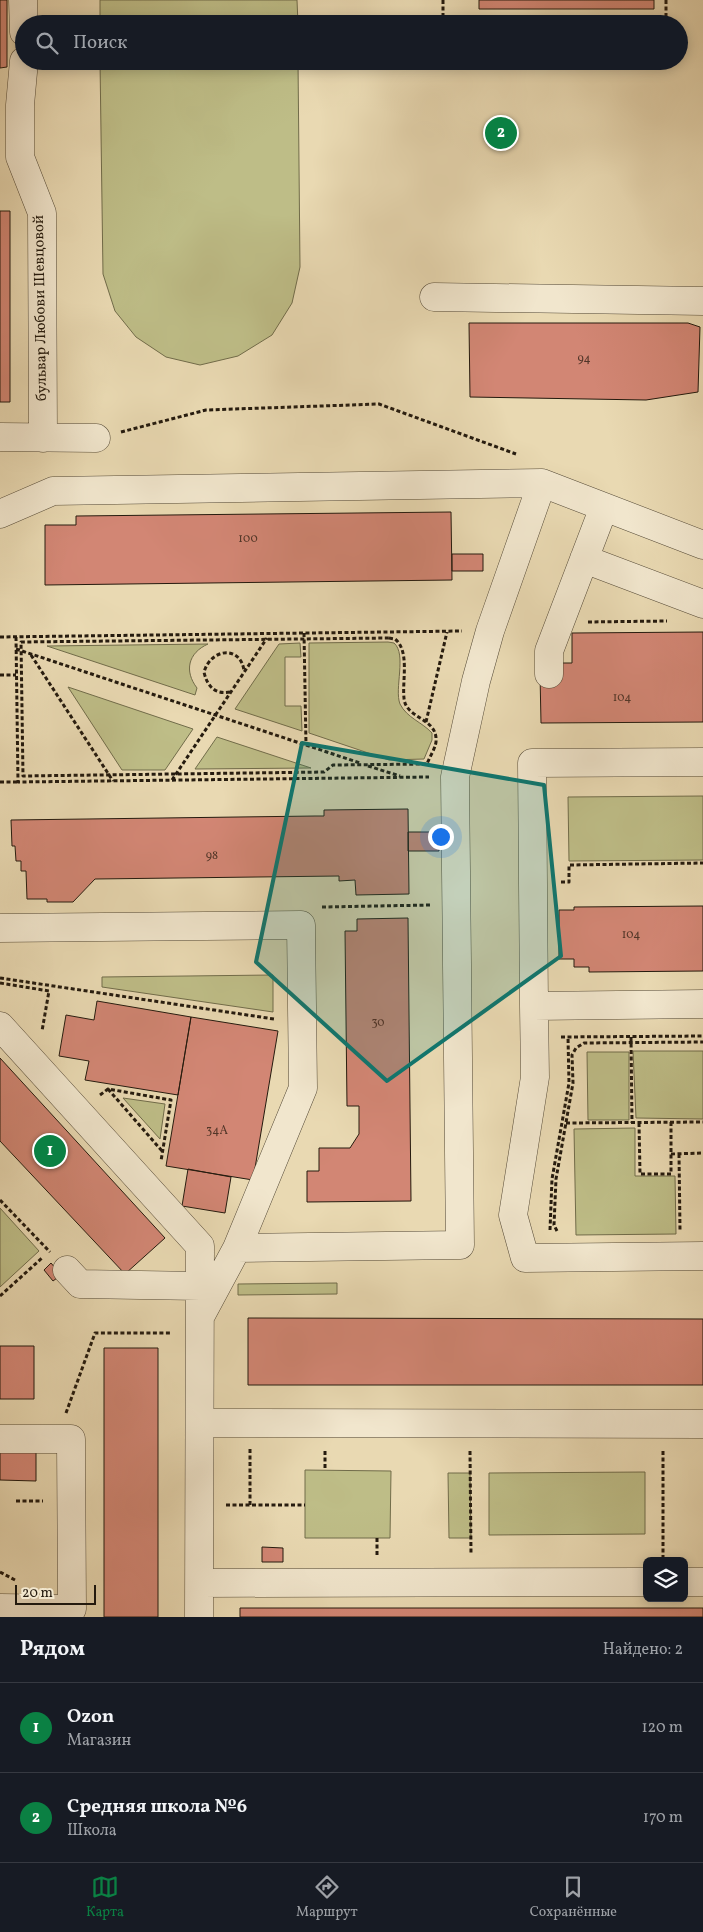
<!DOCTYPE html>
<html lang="ru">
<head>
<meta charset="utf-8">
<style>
	:root { --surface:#171b24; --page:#242831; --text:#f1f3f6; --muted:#9ea1a6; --line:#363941; --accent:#0b8043 }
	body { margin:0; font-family:Vollkorn,serif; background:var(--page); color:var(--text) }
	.controls { position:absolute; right:15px; bottom:15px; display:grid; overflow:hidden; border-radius:8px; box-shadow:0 2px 12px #0003 }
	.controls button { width:45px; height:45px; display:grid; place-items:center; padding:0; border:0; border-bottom:1px solid var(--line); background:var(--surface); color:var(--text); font:25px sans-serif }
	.scale { position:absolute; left:15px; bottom:12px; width:81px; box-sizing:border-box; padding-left:5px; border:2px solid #241a0e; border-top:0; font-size:14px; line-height:18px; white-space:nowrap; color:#241a0e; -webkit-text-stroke:4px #f1e6cd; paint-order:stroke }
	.you { position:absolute; left:440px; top:836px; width:18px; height:18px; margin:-12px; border:4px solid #fff; border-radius:50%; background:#1a73e8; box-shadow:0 0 0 8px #1a73e833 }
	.badge { display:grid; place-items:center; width:32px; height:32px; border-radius:50%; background:var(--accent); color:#fff; font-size:16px; font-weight:700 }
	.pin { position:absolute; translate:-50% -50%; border:2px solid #fff; box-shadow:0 1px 5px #0006 }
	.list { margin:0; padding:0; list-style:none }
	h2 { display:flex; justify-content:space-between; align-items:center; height:65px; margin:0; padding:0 20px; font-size:21px }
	h2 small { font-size:16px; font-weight:400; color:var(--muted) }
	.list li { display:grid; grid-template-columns:32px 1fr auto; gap:15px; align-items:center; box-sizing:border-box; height:90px; padding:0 20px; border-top:1px solid var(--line) }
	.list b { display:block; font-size:19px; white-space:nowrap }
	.list p { margin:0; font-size:16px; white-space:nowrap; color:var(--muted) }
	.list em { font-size:16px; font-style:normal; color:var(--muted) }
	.icon { flex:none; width:28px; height:28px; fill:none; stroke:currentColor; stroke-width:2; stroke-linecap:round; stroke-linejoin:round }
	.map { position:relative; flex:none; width:703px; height:1617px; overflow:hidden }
	.search { position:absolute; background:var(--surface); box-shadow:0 2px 12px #0003; left:15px; right:15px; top:15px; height:55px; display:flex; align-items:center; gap:12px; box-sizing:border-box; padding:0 18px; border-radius:28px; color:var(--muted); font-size:19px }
	.sheet { height:245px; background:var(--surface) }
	nav { display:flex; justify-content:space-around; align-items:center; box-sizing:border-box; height:70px; border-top:1px solid var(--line); background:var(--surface); font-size:14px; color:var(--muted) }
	nav a { display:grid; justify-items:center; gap:2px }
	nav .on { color:var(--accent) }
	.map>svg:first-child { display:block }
	.green { fill:#bebd87; stroke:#716c4a }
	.building { fill:#d28674; stroke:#241a0e }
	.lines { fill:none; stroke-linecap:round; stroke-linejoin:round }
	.minor-casing { stroke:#554a37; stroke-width:29 }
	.path { stroke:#241a0e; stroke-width:3; stroke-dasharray:4 2.5; stroke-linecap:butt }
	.minor { stroke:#f1e6cd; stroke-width:28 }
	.marked { fill:#0f766e; fill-opacity:0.2; stroke:#0f766e; stroke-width:4; stroke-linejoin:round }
	.labels { text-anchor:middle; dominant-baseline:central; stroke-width:4; stroke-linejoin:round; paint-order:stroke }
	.number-label { font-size:12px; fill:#503528 }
	.street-label { font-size:15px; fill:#241a0e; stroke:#f1e6cd }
</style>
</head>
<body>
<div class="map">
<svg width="703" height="1617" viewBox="0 0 703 1617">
	<rect width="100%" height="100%" fill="#e9d9b2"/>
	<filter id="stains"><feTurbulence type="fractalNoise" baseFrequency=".004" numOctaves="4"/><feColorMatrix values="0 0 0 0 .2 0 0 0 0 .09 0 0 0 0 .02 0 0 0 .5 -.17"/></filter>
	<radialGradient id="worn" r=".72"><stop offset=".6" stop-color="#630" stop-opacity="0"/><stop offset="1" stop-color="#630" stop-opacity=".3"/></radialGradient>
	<path class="green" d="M100 0H297L298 24H100Z
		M100 61H298L300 267 292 303 272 335 238 356 200 365 166 357 136 337 115 311 103 274Z
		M388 642 394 643C407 654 394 689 400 704 407 718 422 722 432 733V740L424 759 389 760 309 733V643Z
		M300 643 301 657H285V706H301L302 731 235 709 279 644Z
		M208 644C188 653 184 671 197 688L195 695 47 646Z
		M68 687 193 729 165 770H122Z
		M217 737 311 768 195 769Z
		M703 796V860L569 861 568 797Z
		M273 975V1012L102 987V977Z
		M633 1051H703V1119L636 1118Z
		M587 1052H629V1120H588Z
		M123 1098 165 1104 160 1139Z
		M635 1128V1176H675L676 1234 576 1235 574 1129Z
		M0 1208 39 1251 0 1287Z
		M337 1283V1294L238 1295V1284Z
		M305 1470 391 1471 390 1538H305Z
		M645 1472V1534L489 1535V1473Z
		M448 1473H470L471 1538H449Z"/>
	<path class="building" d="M0 0H7V67L0 68Z
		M479 0H654V9H479Z
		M0 211H10V402H0Z
		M469 323H688L700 327 698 392 646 400 470 397Z
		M451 512 452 580 45 585V525H76V516Z
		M452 554H483V571H452Z
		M703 632V722L541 723 540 674 559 663H572V633Z
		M408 809 409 894 356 895 355 880 339 881V876L95 879 73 902H47V899H27L26 871H21V861H16L15 846H12L11 820 315 816H324V810Z
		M408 832H438L439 851H408Z
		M703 906V971L589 972V967H574V959H559V910H574V907Z
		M408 918 411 1201 307 1202V1171H319V1148H350L359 1134V1106H347L345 931H357V919Z
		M97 1001 191 1017 178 1095 85 1080 89 1061 59 1056 66 1015 94 1020Z
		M191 1017 278 1031 253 1180 166 1166Z
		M0 1058 165 1238 125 1274 0 1141Z
		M188 1169 231 1177 225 1213 182 1206Z
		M51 1263 61 1275 53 1281 44 1270Z
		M248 1318 703 1319V1385H248Z
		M0 1346H34V1399H0Z
		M104 1348H158V1617H104Z
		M0 1451 36 1452V1481L0 1480Z
		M262 1547 283 1548V1562H262Z
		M240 1608H703V1617H240Z"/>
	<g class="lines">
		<g class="minor-casing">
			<path id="minor" d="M23 0 24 32
				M24 61 20 105V157L42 213 43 438
				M434 297 703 301
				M0 437 96 438
				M0 514 53 491 542 483 703 545
				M584 559 703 604
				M549 674V651L604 507
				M703 762 532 763 534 1006 703 1004
				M0 928 301 925 303 1088 237 1248 200 1317
				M534 1006 535 1077 513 1215 525 1258 703 1256
				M0 1026 200 1246 199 1617
				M237 1248 460 1245 455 777 476 681 490 631 542 483
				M67 1270 80 1284 200 1286
				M200 1423 703 1424
				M0 1439H71L72 1609 0 1608
				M684 1582H703
				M200 1583 647 1582"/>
		</g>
		<path class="path" d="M443 0V24
			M666 0V24
			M472 61H498
			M121 432 206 410 379 404 516 454
			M588 622 667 621
			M304 633 306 745
			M0 637 462 631
			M16 637 18 782 429 777
			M389 638 395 639C410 651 402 681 404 698 405 718 436 718 436 739 437 746 430 756 427 764L333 765 324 772 23 776 21 642Z
			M16 649 360 763
			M31 655 113 781
			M0 675H16
			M230 692C215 695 207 686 204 672 211 648 241 645 244 671
			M426 722 447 632
			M368 766 400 776
			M172 780 267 638
			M0 782H18
			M561 882H569V865L703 863
			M322 907 431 905
			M0 978 274 1019
			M0 983 49 991 42 1031
			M561 1037 703 1036
			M631 1037 632 1123
			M108 1089 162 1151
			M100 1095 108 1089 171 1100 161 1161
			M566 1123 703 1122
			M639 1123 640 1174H671V1122
			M671 1154 703 1153
			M679 1154 680 1230
			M0 1200 50 1252
			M550 1230 552 1179 569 1083 568 1037
			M557 1231 554 1225 556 1179 573 1083 572 1055 576 1048 584 1043 703 1042
			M0 1296 42 1258
			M66 1413 95 1333H172
			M250 1449V1505
			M325 1451V1470
			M470 1451 471 1554
			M663 1451V1560
			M16 1501H43
			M226 1505H305
			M377 1538V1555
			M0 1572 15 1580"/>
		<use href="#minor" class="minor"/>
	</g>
	<path class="marked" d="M302 743 544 785 561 956 387 1081 256 962Z"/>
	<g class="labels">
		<g class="number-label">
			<text x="584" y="359">94</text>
			<text x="248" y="539">100</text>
			<text x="622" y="698">104</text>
			<text x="212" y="856">98</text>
			<text x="631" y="935">104</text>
			<text x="378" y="1023">30</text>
			<text x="217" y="1131">34А</text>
		</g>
		<g class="street-label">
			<text transform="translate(41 308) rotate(-91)">бульвар Любови Шевцовой</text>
		</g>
	</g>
	<rect width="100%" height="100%" filter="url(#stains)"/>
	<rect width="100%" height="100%" fill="url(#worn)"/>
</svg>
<div class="controls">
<button><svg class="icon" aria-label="layers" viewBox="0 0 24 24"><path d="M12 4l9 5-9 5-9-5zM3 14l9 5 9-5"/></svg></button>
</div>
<div class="scale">20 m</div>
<div class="you"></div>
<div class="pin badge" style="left:50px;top:1151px">1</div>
<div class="pin badge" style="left:501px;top:133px">2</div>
<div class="search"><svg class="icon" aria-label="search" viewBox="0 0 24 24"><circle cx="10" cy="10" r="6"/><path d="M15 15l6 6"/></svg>Поиск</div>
</div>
<section class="sheet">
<h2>Рядом<small>Найдено: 2</small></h2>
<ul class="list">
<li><span class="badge">1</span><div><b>Ozon</b><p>Магазин</p></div><em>120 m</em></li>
<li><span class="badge">2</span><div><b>Средняя школа №6</b><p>Школа</p></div><em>170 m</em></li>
</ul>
</section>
<nav>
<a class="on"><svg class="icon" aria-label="map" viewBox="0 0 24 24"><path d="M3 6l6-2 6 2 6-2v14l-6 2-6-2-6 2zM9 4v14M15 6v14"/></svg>Карта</a>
<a><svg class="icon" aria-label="directions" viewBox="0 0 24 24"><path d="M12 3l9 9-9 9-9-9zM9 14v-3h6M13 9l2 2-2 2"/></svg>Маршрут</a>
<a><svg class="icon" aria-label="saved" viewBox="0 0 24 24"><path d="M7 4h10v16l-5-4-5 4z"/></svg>Сохранённые</a>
</nav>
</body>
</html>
